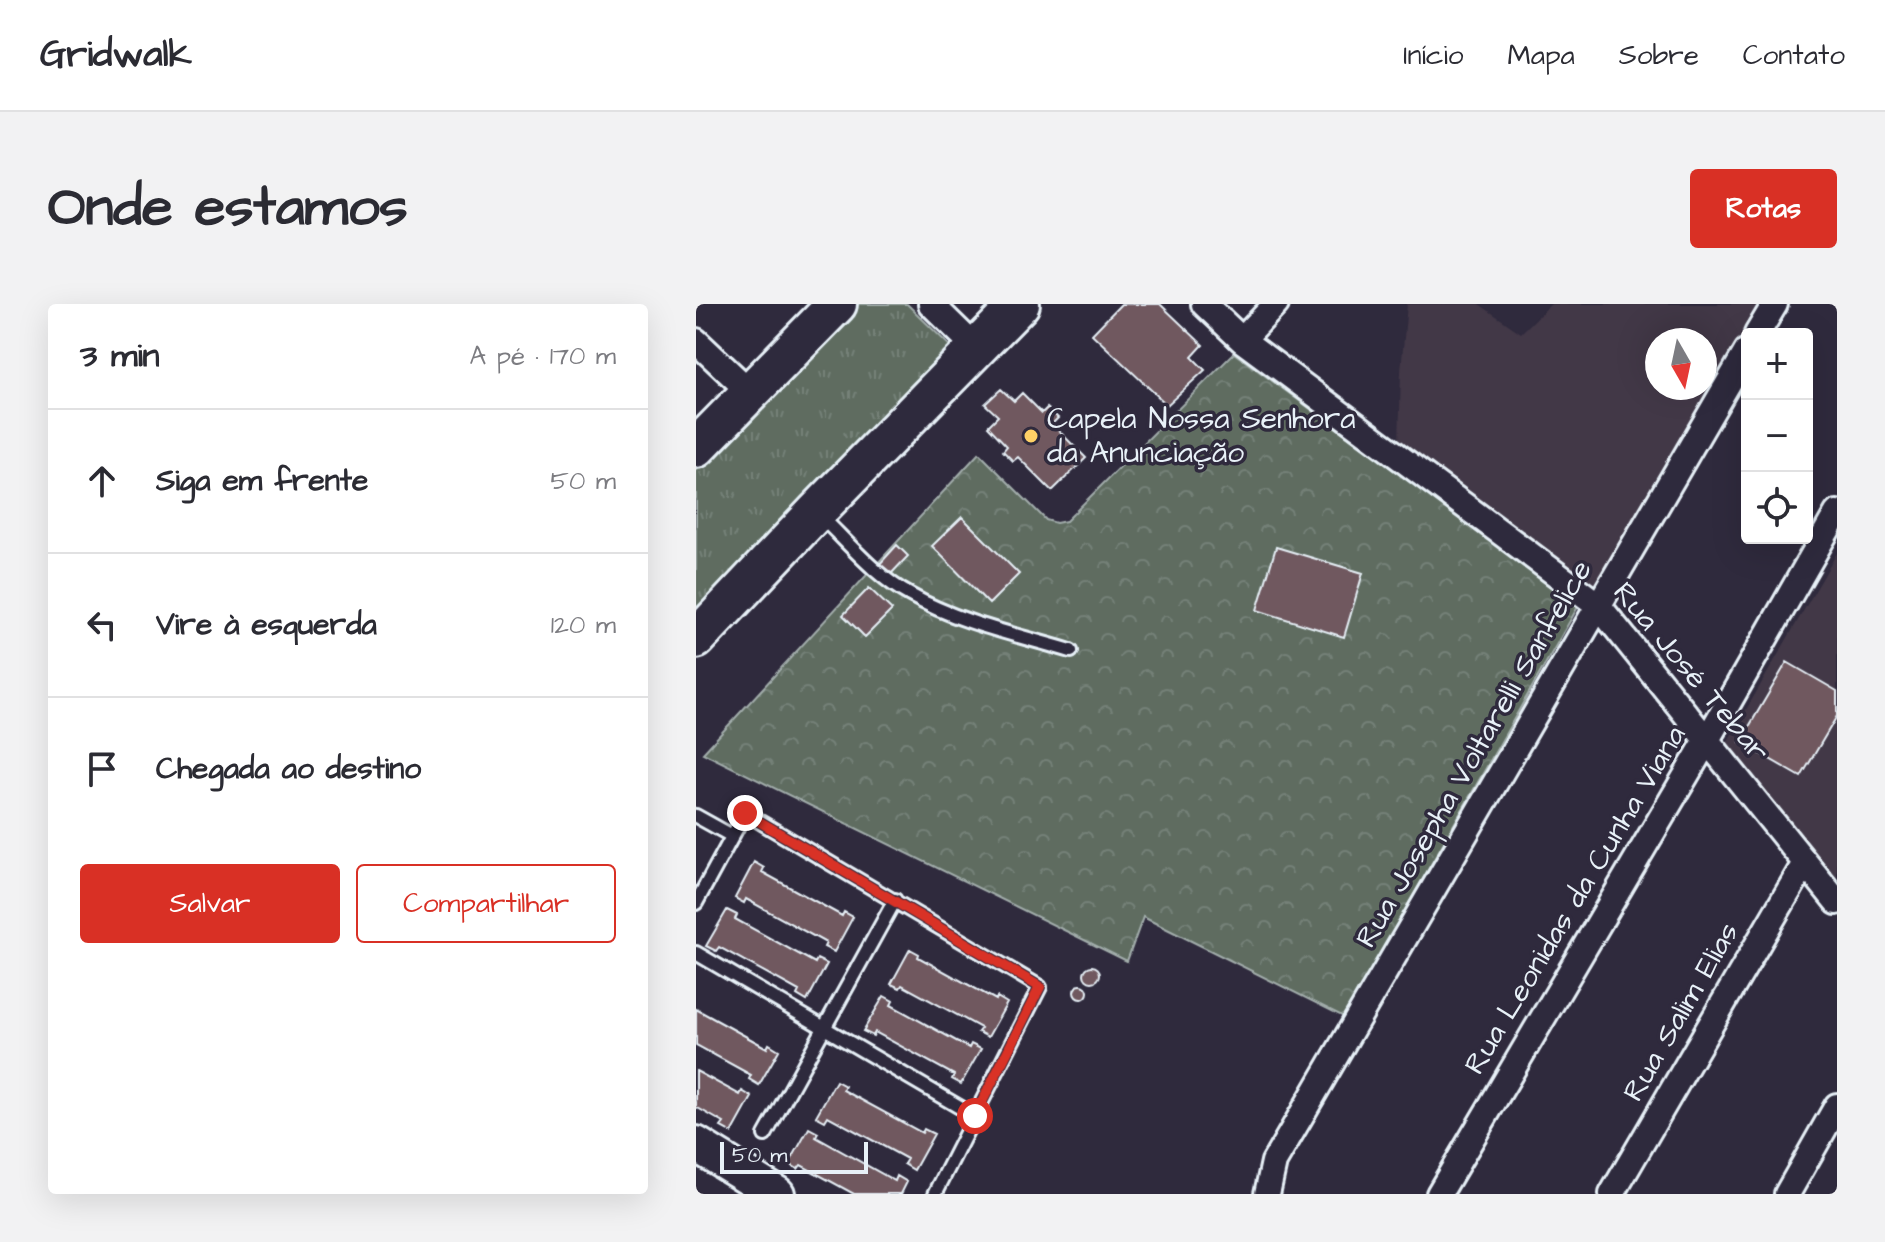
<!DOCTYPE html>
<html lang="pt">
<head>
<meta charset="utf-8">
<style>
	:root { --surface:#fff; --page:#f2f2f3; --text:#2b2b33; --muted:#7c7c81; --line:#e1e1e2; --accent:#d93025 }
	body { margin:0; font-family:"Architects Daughter",sans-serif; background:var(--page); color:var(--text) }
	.controls { position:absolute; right:24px; top:24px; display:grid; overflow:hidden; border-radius:8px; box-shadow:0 8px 32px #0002 }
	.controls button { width:72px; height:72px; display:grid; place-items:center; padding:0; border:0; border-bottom:2px solid var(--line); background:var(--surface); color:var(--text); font:40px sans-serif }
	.compass { position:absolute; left:949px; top:24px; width:72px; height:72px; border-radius:50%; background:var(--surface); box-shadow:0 8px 32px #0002; rotate:171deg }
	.scale { position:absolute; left:24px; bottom:20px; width:148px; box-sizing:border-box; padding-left:8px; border:4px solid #e8f1f8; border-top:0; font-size:22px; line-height:28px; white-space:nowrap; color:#e8f1f8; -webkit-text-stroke:6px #2f2a3d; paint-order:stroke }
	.stop { position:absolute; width:24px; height:24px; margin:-18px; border:6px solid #d93025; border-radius:50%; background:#fff }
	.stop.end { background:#d93025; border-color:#fff; box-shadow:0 2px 8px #0008 }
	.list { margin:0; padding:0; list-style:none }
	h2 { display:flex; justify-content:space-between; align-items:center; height:104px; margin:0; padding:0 32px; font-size:34px }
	h2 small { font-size:26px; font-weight:400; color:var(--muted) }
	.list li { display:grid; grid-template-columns:52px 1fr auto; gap:24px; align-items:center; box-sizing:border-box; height:144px; padding:0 32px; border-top:2px solid var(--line) }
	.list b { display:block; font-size:30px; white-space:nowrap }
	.list em { font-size:26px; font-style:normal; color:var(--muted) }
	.actions { display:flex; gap:16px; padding:24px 32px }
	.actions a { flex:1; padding:18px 0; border:2px solid var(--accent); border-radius:8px; text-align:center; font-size:28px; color:var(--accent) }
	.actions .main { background:var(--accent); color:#fff }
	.icon { flex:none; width:44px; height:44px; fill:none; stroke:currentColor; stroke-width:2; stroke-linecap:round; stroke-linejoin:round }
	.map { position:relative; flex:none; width:1141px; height:890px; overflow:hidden; border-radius:8px }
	header { display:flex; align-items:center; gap:48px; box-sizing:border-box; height:112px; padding:0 40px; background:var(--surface); border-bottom:2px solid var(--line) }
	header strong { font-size:38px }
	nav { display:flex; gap:44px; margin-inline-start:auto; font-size:28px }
	.intro { display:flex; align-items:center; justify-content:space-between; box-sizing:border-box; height:192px; padding:0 48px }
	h1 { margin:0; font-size:56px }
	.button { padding:20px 36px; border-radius:8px; background:var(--accent); color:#fff; font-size:28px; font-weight:700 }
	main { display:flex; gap:48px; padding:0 48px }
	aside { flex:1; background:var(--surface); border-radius:8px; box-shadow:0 8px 32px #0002 }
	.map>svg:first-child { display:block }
	.built { fill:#423847; fill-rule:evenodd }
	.grass { fill:url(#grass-tufts); stroke:#a3aeac; stroke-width:2 }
	.park { fill:url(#park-crowns); stroke:#a3aeac; stroke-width:2 }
	.building { fill:#6f595f; stroke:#e8f1f8; stroke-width:2 }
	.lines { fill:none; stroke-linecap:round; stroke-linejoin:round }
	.lane-casing { stroke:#e8f1f8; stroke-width:18 }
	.street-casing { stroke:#e8f1f8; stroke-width:30 }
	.secondary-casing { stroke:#e8f1f8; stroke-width:40 }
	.primary-casing { stroke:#e8f1f8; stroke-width:44 }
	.lane { stroke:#2f2a3d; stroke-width:12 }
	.street { stroke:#2f2a3d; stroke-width:24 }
	.secondary { stroke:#2f2a3d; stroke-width:34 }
	.primary { stroke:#2f2a3d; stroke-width:38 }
	.route { stroke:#d93025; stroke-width:10 }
	.poi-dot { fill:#ffd166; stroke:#2f2a3d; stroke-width:3 }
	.labels { text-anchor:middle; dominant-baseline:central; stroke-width:7; stroke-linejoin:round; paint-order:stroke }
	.poi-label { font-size:30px; fill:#e8f1f8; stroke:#2f2a3d; text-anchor:start }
	.street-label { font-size:30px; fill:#e8f1f8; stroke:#2f2a3d }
</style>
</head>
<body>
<header>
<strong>Gridwalk</strong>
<nav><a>Início</a><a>Mapa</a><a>Sobre</a><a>Contato</a></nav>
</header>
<div class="intro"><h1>Onde estamos</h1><a class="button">Rotas</a></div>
<main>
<aside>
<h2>3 min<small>A pé · 170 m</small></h2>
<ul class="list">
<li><svg class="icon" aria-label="ahead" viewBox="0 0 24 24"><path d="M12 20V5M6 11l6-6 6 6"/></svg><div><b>Siga em frente</b></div><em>50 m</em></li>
<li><svg class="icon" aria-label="left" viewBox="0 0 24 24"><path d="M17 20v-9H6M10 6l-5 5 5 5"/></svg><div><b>Vire à esquerda</b></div><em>120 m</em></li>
<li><svg class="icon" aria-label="arrive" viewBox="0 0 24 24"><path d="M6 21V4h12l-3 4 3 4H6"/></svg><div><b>Chegada ao destino</b></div></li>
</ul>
<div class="actions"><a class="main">Salvar</a><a>Compartilhar</a></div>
</aside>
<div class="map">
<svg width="1141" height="890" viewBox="0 0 1141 890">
	<defs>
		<pattern id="grass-tufts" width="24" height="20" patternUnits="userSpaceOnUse" patternTransform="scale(2)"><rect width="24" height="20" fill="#5e6c61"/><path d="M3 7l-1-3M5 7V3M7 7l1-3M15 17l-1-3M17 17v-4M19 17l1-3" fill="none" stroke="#758178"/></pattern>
		<pattern id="park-crowns" width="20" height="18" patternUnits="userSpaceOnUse" patternTransform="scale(2)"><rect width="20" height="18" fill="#5e6c61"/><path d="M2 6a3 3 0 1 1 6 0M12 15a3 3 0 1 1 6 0" fill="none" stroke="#758178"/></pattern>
	</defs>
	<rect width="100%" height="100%" fill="#2f2a3d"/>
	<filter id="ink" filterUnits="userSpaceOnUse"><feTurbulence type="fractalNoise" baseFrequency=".0125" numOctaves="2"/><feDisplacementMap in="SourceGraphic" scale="16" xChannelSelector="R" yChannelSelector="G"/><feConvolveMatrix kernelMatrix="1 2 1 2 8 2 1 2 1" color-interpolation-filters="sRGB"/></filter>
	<g filter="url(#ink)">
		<path class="built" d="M711 0H783L825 29 855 0H1064L898 283 703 143 705 67ZM961 36H1009V84H961Z
			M1141 249V387L1045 437 1105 473 1141 412V578L1029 442Z"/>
		<path class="grass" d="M160 0H211L255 43 0 307V160Z"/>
		<path class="park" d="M538 49 883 301 648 713 447 613 431 657 7 449 283 149 350 216 360 219 370 217Z"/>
		<path class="building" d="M425 0H464L507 41 496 53 509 66 471 101 396 30Z
			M305 85 318 97 326 89 346 109 351 104 362 114 356 120 390 154 356 187 322 153 317 157 307 147 311 142 292 122 302 112 289 100Z
			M266 213 323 270 293 300 236 242Z
			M201 241 212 252 193 272 182 262Z
			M580 243 667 269 648 333 561 306Z
			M173 284 196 306 169 333 147 311Z
			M1091 358 1141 387V412L1105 473 1044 438Z
			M58 558 68 564 66 568 146 612 148 608 157 613 138 648 128 643 130 639 50 595 48 599 39 594Z
			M31 606 41 611 39 615 119 659 121 655 131 660 111 697 101 691 103 687 23 643 20 647 10 642Z
			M214 645 223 650 222 653 300 696 301 693 311 699 292 733 282 728 285 724 206 681 204 684 195 680Z
			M388 670a8 8 0 1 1 16 0a8 8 0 1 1-16 0Z
			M378 688a7 7 0 1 1 14 0a7 7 0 1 1-14 0Z
			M188 692 197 697 195 701 273 744 275 740 285 745 265 780 256 775 258 771 179 728 177 732 167 727Z
			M0 705 71 744 73 740 83 746 63 781 53 775 55 771 0 741Z
			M0 767 44 791 46 787 56 793 36 829 25 823 28 819 0 803Z
			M140 777 149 782 147 786 226 829 228 825 238 830 218 866 208 860 211 855 132 812 129 817 120 812Z
			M113 824 122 829 120 833 199 877 201 872 211 878 205 890H158L105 861 102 865 93 860Z"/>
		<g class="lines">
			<g class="lane-casing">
				<path id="lane" d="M122 210C151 237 179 272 214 291 263 319 322 331 375 347
					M0 512 36 532
					M0 599 49 509 344 683 239 890
					M0 649 279 812
					M69 831 199 596"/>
			</g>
			<g class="street-casing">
				<path id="street" d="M235 0 281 45
					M508 0 546 36 902 301 1141 598
					M1061 30 1079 0
					M546 36 580 0
					M0 37 55 89
					M571 890 578 858 1051 47
					M743 890 1011 436 1141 209
					M916 890 1109 559
					M1091 890 1141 802"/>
			</g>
			<g class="secondary-casing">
				<path id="secondary" d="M0 840 81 890"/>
			</g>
			<g class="primary-casing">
				<path id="primary" d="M0 144 141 0
					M0 335 120 208 324 0"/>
			</g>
			<use href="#lane" class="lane"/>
			<use href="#street" class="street"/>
			<use href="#secondary" class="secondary"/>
			<use href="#primary" class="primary"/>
		</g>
	</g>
	<g class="lines" filter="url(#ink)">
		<path class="route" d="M49 509 344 683 279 812"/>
	</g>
	<circle class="poi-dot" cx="335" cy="132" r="8"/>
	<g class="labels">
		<g class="poi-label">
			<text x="351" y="115">Capela Nossa Senhora<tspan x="351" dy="34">da Anunciação</tspan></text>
		</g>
		<g class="street-label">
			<text transform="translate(995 368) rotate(50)">Rua José Tebar</text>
			<text transform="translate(778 450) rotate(-60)">Rua Josepha Voltarelli Sanfelice</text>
			<text transform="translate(879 596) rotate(-59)">Rua Leonidas da Cunha Viana</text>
			<text transform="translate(985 708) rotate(-60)">Rua Salim Elias</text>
		</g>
	</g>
</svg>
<div class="controls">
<button>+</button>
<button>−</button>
<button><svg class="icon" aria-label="locate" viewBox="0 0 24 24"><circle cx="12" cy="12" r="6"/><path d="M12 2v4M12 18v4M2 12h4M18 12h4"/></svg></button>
</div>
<svg class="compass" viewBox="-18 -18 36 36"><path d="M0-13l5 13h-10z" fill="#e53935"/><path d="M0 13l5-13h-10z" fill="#7c7c81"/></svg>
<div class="scale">50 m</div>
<div class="stop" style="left:279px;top:812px"></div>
<div class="stop end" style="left:49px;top:509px"></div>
</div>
</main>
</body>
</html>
